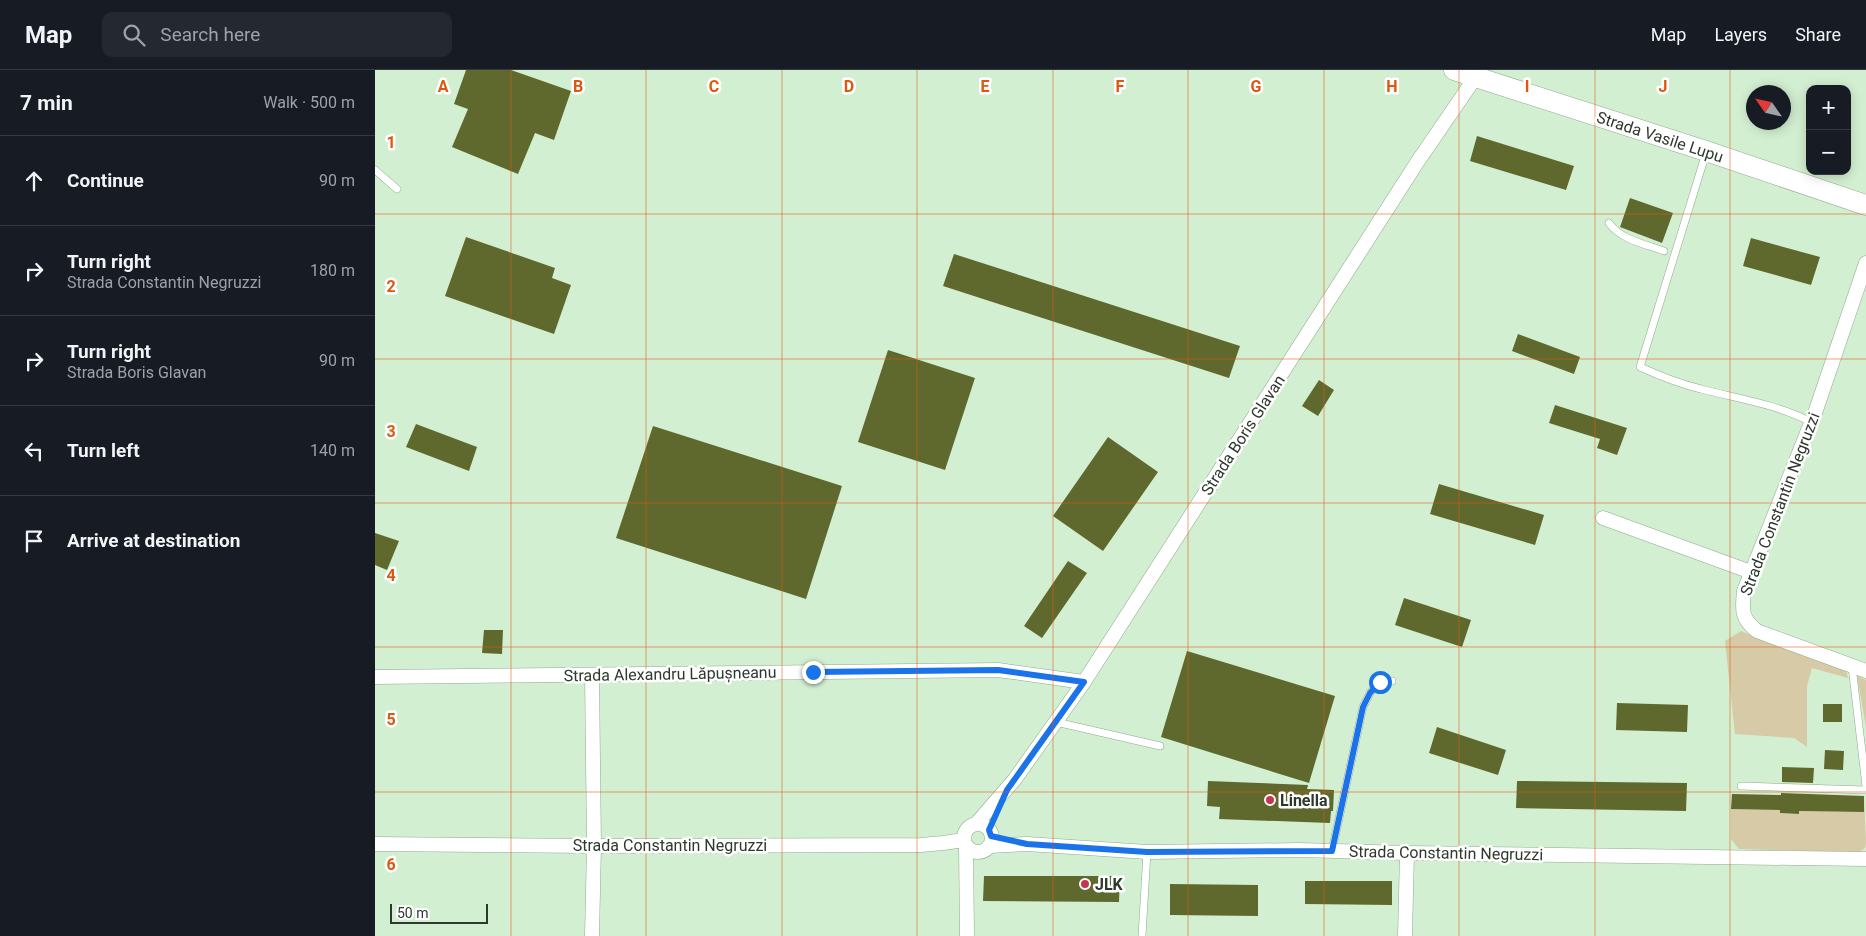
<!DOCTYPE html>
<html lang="en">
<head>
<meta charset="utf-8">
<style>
	:root { --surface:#171b24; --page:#242831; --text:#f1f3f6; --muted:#9ea1a6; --line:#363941 }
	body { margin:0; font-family:Roboto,sans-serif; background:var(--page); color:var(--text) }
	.controls { position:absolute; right:15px; top:15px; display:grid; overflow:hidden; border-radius:10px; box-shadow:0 2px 12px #0003 }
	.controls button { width:45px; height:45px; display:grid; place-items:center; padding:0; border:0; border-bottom:1px solid var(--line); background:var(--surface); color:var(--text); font:25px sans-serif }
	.compass { position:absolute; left:1371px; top:15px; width:45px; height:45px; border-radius:50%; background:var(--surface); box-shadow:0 2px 12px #0003; rotate:304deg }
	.scale { position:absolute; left:15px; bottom:12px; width:98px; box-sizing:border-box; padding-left:5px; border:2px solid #2e392d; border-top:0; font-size:14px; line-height:18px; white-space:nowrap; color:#2e392d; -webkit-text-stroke:4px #fff; paint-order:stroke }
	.stop { position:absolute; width:15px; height:15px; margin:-11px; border:4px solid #1a73e8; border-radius:50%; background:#fff }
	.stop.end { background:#1a73e8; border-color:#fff; box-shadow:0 1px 5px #0008 }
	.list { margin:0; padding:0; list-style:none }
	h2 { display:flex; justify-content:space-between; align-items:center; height:65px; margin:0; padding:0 20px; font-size:21px }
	h2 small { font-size:16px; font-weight:400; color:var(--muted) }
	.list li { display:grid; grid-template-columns:32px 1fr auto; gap:15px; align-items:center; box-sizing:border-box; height:90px; padding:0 20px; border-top:1px solid var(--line) }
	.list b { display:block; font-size:19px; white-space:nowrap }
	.list p { margin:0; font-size:16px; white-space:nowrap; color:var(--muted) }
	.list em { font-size:16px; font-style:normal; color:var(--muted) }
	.icon { flex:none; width:28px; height:28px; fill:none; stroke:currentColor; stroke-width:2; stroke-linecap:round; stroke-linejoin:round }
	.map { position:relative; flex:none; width:1491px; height:866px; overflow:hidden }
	header { display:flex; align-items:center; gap:30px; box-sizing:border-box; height:70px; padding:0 25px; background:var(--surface); border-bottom:1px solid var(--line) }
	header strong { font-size:24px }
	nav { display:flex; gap:28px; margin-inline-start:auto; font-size:18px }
	.search { width:350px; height:45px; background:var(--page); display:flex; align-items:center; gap:12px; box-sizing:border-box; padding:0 18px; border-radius:10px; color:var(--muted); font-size:19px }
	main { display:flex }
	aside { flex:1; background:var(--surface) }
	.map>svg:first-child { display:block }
	.green { fill:#d7caa6 }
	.building { fill:#5f692e }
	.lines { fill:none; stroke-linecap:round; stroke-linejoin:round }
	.service-casing { stroke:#8faa8d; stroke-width:8 }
	.minor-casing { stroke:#8faa8d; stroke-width:15 }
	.secondary-casing { stroke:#8faa8d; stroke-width:21 }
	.service { stroke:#fff; stroke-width:7 }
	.minor { stroke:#fff; stroke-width:14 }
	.secondary { stroke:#fff; stroke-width:20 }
	.route { stroke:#1a73e8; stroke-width:6 }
	.grid { fill:none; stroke:#df570e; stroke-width:1; stroke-opacity:0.55 }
	.poi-dot { fill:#c63551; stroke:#fff; stroke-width:2 }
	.labels { text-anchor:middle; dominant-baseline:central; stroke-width:5; stroke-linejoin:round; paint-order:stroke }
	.street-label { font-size:16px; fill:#2e392d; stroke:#fff }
	.poi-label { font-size:16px; font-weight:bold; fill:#2e392d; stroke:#fff; text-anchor:start }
	.grid-label { font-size:16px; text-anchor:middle; font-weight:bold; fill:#df570e; stroke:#fff; stroke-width:5; stroke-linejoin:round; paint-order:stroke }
</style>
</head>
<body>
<header>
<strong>Map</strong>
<div class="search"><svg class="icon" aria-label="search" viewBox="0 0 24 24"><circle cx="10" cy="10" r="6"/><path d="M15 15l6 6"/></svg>Search here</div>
<nav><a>Map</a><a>Layers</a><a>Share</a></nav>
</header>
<main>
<aside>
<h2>7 min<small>Walk · 500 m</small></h2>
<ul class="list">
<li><svg class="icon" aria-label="ahead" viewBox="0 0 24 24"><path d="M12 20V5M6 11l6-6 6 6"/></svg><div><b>Continue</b></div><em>90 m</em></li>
<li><svg class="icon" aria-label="right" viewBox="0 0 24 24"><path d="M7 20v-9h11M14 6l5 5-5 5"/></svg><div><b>Turn right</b><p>Strada Constantin Negruzzi</p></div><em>180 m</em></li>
<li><svg class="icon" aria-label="right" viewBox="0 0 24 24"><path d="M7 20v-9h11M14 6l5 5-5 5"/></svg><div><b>Turn right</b><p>Strada Boris Glavan</p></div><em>90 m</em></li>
<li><svg class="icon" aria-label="left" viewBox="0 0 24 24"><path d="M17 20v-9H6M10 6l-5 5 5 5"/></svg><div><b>Turn left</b></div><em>140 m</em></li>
<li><svg class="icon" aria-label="arrive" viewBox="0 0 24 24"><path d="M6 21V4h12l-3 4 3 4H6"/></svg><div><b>Arrive at destination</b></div></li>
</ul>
</aside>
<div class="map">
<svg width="1491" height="866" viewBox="0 0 1491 866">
	<rect width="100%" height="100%" fill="#d3efd1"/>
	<path class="green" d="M1366 561 1471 600 1473 608 1437 598 1432 616V677L1419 668 1360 664 1350 571Z
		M1482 606 1491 610V657Z
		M1489 726 1491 773 1490 778 1484 782 1364 779 1356 769V739L1405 740V743L1424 744V741L1489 742Z"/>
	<path class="building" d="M91 0H136L196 21 179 70 160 63 143 104 77 77 93 39 79 34Z
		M1102 66 1199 96 1191 120 1095 91Z
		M1255 128 1298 143 1287 173 1245 157Z
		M91 167 180 198 177 208 196 215 179 264 70 226Z
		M1376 168 1445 187 1436 215 1368 196Z
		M579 184 865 276 854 308 568 216Z
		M1143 264 1205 287 1199 304 1137 281Z
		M513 280 600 308 570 400 483 372Z
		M944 310 959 320 943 346 927 336Z
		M1180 335 1252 358 1242 385 1222 378 1225 369 1174 353Z
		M41 354 102 377 94 401 31 377Z
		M278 356 467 416 431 529 241 468Z
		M733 367 783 402 728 481 678 446Z
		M1064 414 1169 445 1160 475 1055 444Z
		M0 463 24 471 12 500 0 495Z
		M693 491 712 503 667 568 649 556Z
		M1029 528 1096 550 1087 577 1020 555Z
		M109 560H128L127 584 107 583Z
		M812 581 960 626 934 713 786 667Z
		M1242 633 1313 635 1312 662 1241 660Z
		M1448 634H1467V652H1448Z
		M1062 657 1131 680 1123 705 1054 683Z
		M1450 680 1469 681 1468 700 1449 699Z
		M1407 697 1439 698 1438 713 1407 712Z
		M833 711 933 715 932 719 959 720 958 741H956L955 753 844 749 845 737 832 736Z
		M1142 711 1312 713 1311 741 1141 738Z
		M1406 723 1489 726V742L1424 741V744L1405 743V740L1356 739 1357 724 1406 725Z
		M609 806H745L744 832 608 831Z
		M930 811H1017V835L930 834Z
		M795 814 883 815V846L795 845Z"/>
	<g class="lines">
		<g class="service-casing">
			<path id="service" d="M1331 83 1265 297C1285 306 1305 314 1326 319 1364 329 1401 334 1436 352
				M0 100 22 119
				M1234 153C1246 170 1270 174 1289 181
				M1477 596 1491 716
				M681 652 785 676
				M1366 716 1491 720
				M957 781 988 637 995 623 1005 612 1017 611
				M767 866 772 782"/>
		</g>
		<g class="minor-casing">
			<path id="minor" d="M1491 193 1440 343 1369 521C1367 539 1366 549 1382 561L1491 601
				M1228 448 1376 502
				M217 605 219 776 217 866
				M0 607 623 600 709 612
				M601 754 640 709 709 612 1043 91 1100 8
				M589 768a14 14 0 1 1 28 0a14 14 0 1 1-28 0Z
				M0 774 219 776 546 775 568 773 589 770
				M591 775 592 866
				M614 776 652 774 772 782 924 780 1032 783 1491 789
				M1030 866 1032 783"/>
		</g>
		<g class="secondary-casing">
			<path id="secondary" d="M1079 0 1331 81 1491 135"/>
		</g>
		<use href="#service" class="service"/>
		<use href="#minor" class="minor"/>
		<use href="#secondary" class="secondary"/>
	</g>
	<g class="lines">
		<path class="route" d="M438 602 623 600 709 612 632 720 614 760 616 766 652 774 772 782 957 781 988 637 995 623 1005 612"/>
	</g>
	<path class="grid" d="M136 0V866M271 0V866M407 0V866M542 0V866M678 0V866M813 0V866M949 0V866M1084 0V866M1220 0V866M1355 0V866M0 144H1491M0 289H1491M0 433H1491M0 577H1491M0 722H1491"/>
	<g class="poi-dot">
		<circle cx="895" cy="730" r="5"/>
		<circle cx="710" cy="814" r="5"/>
	</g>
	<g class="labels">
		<g class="street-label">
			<text transform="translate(1285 67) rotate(18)">Strada Vasile Lupu</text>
			<text transform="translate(868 365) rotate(-57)">Strada Boris Glavan</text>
			<text transform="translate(1405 434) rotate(-69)">Strada Constantin Negruzzi</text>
			<text transform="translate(295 604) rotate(-1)">Strada Alexandru Lăpușneanu</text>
			<text x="295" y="775">Strada Constantin Negruzzi</text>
			<text transform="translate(1071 783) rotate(1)">Strada Constantin Negruzzi</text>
		</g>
		<g class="poi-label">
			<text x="905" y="730">Linella</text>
			<text x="720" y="814">JLK</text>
		</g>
	</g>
	<g class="grid-label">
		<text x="68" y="22">A</text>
		<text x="203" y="22">B</text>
		<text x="339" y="22">C</text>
		<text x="474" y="22">D</text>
		<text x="610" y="22">E</text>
		<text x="745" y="22">F</text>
		<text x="881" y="22">G</text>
		<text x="1017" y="22">H</text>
		<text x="1152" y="22">I</text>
		<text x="1288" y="22">J</text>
		<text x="16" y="78">1</text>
		<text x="16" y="222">2</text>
		<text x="16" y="367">3</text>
		<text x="16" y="511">4</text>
		<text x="16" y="655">5</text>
		<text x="16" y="800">6</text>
	</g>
</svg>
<div class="controls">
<button>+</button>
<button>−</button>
</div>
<svg class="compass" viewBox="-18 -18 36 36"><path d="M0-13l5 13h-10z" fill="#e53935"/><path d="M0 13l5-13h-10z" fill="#9ea1a6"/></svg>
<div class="scale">50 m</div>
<div class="stop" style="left:1005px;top:612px"></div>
<div class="stop end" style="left:438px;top:602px"></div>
</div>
</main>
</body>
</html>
